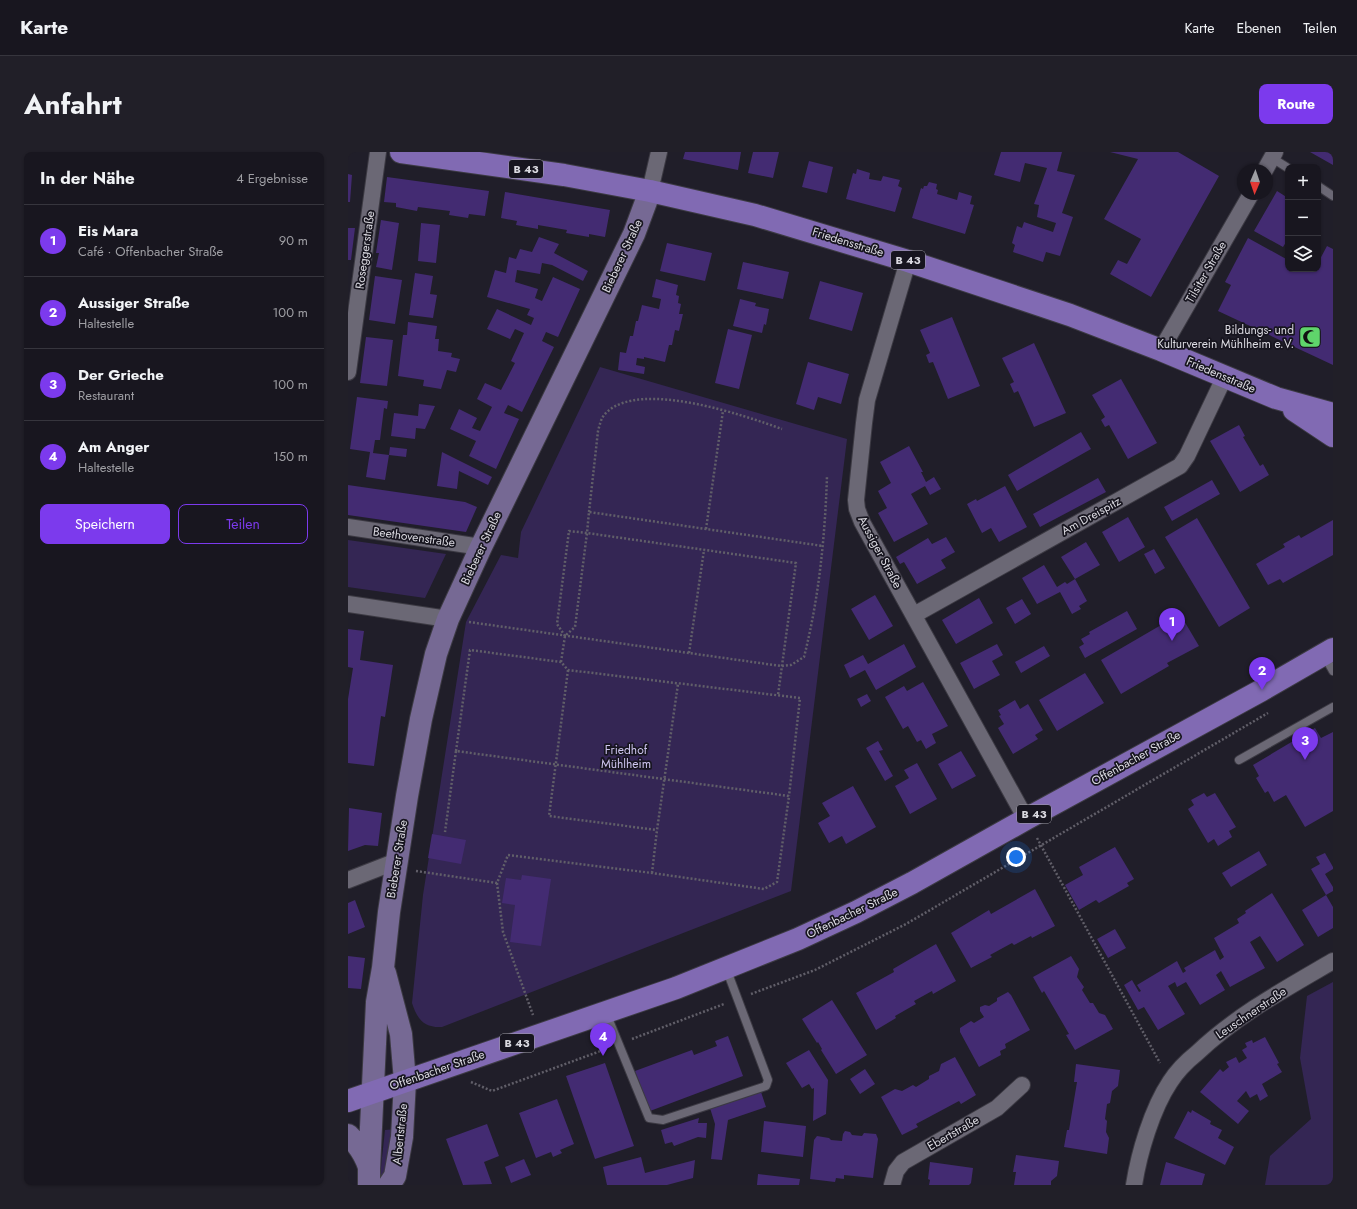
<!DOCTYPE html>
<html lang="de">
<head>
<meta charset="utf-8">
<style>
	:root { --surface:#18161f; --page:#211f28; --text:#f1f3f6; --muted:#9f9fa4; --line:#36353d; --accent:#7c3aed }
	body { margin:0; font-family:Jost,sans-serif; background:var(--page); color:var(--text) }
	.controls { position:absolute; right:12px; top:12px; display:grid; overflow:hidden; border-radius:8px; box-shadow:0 1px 3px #0004 }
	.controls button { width:36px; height:36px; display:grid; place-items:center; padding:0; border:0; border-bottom:1px solid var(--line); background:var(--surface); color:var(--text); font:20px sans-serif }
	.compass { position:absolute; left:889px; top:12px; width:36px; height:36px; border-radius:50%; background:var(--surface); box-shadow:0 1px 3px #0004; rotate:182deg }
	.you { position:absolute; left:668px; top:705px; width:14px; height:14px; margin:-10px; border:3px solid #fff; border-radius:50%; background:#1a73e8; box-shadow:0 0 0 6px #1a73e833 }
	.badge { display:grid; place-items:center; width:26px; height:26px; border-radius:50%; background:var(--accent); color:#fff; font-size:13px; font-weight:700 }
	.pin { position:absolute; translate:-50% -33px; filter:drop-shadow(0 1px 2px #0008) }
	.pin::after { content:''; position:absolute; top:21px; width:14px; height:12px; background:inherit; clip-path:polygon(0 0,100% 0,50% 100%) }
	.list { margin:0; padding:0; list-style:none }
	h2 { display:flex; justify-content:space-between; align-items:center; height:52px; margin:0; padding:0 16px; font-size:17px }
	h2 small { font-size:13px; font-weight:400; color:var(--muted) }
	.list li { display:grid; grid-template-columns:26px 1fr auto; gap:12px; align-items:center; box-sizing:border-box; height:72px; padding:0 16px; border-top:1px solid var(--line) }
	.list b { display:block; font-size:15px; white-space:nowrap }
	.list p { margin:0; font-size:13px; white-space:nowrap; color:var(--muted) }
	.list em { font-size:13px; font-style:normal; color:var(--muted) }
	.actions { display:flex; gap:8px; padding:12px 16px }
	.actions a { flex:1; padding:9px 0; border:1px solid var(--accent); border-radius:8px; text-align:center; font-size:14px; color:var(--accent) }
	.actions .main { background:var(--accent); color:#fff }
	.icon { flex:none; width:22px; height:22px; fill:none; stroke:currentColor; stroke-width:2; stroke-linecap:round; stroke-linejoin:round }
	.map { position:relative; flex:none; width:985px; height:1033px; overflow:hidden; border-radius:8px }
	header { display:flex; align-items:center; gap:24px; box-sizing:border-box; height:56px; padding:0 20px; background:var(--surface); border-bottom:1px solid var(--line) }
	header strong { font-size:19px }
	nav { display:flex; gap:22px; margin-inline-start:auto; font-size:14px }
	.intro { display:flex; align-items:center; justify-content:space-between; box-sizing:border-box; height:96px; padding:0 24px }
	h1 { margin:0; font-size:28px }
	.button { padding:10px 18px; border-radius:8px; background:var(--accent); color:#fff; font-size:14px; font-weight:700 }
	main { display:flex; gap:24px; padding:0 24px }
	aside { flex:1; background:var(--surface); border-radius:8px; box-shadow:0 1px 3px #0004 }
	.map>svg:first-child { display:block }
	.green { fill:#342654 }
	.building { fill:#432b72 }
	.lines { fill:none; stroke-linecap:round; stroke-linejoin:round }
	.lane-casing { stroke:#3c3a43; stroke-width:10 }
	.street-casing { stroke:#3c3a43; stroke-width:18 }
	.secondary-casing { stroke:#3c3a43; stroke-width:24 }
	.primary-casing { stroke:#3c3a43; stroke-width:24 }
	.path { stroke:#615f69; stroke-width:2.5; stroke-dasharray:2 2; stroke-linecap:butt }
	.lane { stroke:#6b6875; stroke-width:8 }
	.street { stroke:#6b6875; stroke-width:16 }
	.secondary { stroke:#766994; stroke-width:22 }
	.primary { stroke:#816ab3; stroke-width:22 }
	.labels { text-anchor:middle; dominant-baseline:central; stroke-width:3.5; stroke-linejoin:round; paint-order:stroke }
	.shield { fill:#17151f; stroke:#a09fa7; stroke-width:1 }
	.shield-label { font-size:11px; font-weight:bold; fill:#dbdae1 }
	.street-label { font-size:12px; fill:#dbdae1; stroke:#17151f }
	.poi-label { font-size:12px; fill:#dbdae1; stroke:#17151f; text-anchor:end }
	.park-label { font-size:12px; fill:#cec5ef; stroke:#17151f }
</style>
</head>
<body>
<header>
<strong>Karte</strong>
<nav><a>Karte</a><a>Ebenen</a><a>Teilen</a></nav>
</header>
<div class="intro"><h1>Anfahrt</h1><a class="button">Route</a></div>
<main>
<aside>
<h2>In der Nähe<small>4 Ergebnisse</small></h2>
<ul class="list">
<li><span class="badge">1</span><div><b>Eis Mara</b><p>Café · Offenbacher Straße</p></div><em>90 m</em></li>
<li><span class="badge">2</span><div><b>Aussiger Straße</b><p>Haltestelle</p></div><em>100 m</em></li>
<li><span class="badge">3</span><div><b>Der Grieche</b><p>Restaurant</p></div><em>100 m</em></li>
<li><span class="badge">4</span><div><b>Am Anger</b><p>Haltestelle</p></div><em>150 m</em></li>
</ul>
<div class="actions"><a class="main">Speichern</a><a>Teilen</a></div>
</aside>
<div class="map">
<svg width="985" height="1033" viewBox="0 0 985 1033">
	<rect width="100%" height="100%" fill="#201e29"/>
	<path class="green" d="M252 215 499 287 443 739 94 875C76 876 69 867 64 851L75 743 118 470 153 403 170 406 173 380Z
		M0 388 98 402 77 446 0 435Z
		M985 830V1033H917L922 1004 963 967 952 906 959 844Z
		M49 977 35 1033 30 1027 33 1015 37 978Z"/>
	<path class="building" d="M337 0H393L390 18 335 7Z
		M405 0H431L425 26 400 21Z
		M653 0H714L709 19 727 23 714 61 725 65 712 104 698 100 695 110 665 100 667 93 664 91 669 74 674 76 676 70 705 80 708 71 689 65 691 53 686 52 699 16 677 11 672 30 646 23Z
		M762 0H830L871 24 803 145 762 122 770 108 779 112 793 87 756 67 790 7Z
		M962 0H985V13Z
		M461 9 485 15 479 41 454 35Z
		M509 17 522 21 521 27 533 29 535 24 552 28 550 34 554 36 547 60 498 47 505 21 508 22Z
		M0 22 4 23 2 50H0Z
		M39 25 141 39 137 64 121 62 120 66 101 63 102 59 70 55 69 59 48 55V51L36 50Z
		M581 30 589 32 588 37 590 38 589 42 609 48 611 40 624 44 622 52 626 53 617 82 564 66 573 36 575 37 576 34H579Z
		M929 39 940 46V87L935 95 906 79Z
		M157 40 262 58 257 85 241 82V85L218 81 219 78 190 73V77L168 73 169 69 153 66Z
		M33 68 51 71 44 118 28 115 31 101H28Z
		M73 71 92 73 88 111 70 109Z
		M0 76H7L3 108H0Z
		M191 85 211 92 206 101 240 119 235 129 204 113 194 111 192 122 169 118 167 130 190 137 187 146 194 149 205 125 232 137 210 185 198 180 194 189 206 195 174 260 160 253 156 261 171 267 148 317 121 304 128 289 102 277 111 257 129 266 124 276 132 279 144 255 129 247 137 231 153 238 167 211 163 209 176 181 167 177 162 187 139 177 149 157 183 173 186 166 179 163 182 157 139 145 147 118 158 121 161 105 168 107 172 97 184 100Z
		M900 86 940 108V117H970V109H971L979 94 985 97V213L870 159 883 133 877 130Z
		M319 91 364 101 357 129 312 119Z
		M395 110 441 120 435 147 389 137Z
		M67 121 85 124 82 142 89 143 85 166 61 163Z
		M27 124 54 128 47 172 21 168Z
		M308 127 330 133 328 143 331 144 330 151 333 152 331 162H335L331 179 327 178 324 193H321L317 210 296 205V207L289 206 288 213 297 215 296 222 270 218 272 200 278 201 282 184H285L288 169H290L294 153 311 157 313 147 304 145Z
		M472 129 515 141 504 179 461 167Z
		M392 147 408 151 407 154 421 157 418 173 416 172 414 181 385 174Z
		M604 165 632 234 600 247 585 210 581 211 578 203 582 201 572 178Z
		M60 170 89 174 87 187H91L90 199 104 201 103 205 112 207 108 220 99 218 93 237 75 234 76 228 50 224 55 183H59Z
		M380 177 404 183 391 237 367 231Z
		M18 185 45 188 39 234 12 231Z
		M686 191 718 261 686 275 670 239 666 241 662 232 666 230 654 206Z
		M460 210 501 222 493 252 470 245 466 258 448 252Z
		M773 227 809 291 780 307 761 273 757 275 753 268 757 265 744 243Z
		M9 245 40 249 39 257 36 256 32 288H27L25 301 41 303 37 328 18 325 22 300 2 297Z
		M71 252 87 254 77 277 68 276 67 287 43 284 46 261 70 264Z
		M891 273 897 284 895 285 912 314 915 312 921 323 892 340 862 289Z
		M733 280 743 297 669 339 660 323Z
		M561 294 575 320H573L578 330 586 325 593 337 582 343 577 334 563 342 580 372 546 390 530 361 539 356 530 339 543 331 532 310Z
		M42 295 59 297 58 305 41 303Z
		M94 300 144 325 140 333 111 319 109 337 89 334Z
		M750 326 758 340 692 375 685 362Z
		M864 328 872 342 824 369 816 355Z
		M0 333 117 350 129 355 118 380 0 363Z
		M657 334 679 375 651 390 643 376 634 381 619 352 628 347 629 349Z
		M780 365 797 395 771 410 754 380Z
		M849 366 902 456 871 475 817 385Z
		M985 368V403L935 431 932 427 920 433 908 412 937 395 935 392 951 383 953 386Z
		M598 385 607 400 593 408 598 416 569 432 556 410 552 412 548 405 580 386 584 392Z
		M738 390 752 413 727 427 713 405Z
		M806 397 817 416 807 422 796 402Z
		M696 413 709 435 717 430 719 432 727 427 739 449 731 454 733 457 724 462 712 440 689 452 674 426Z
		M527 443 545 474 521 488 503 457Z
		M631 446 645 471 608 492 594 468Z
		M674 447 683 462 667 472 658 456Z
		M779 459 789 477 737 506 731 495 736 492 733 487 742 482 741 480Z
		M832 462 851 494 819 511 821 514 773 542 753 508Z
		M0 477 16 479 12 508 45 513 37 565 33 564 26 614 0 611V547L5 516 0 515Z
		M556 492 568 515 528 538 517 518 502 526 496 513 515 503 520 512Z
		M649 492 655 503 644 509 652 523 626 537 612 511Z
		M696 494 702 504 673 521 667 510Z
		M737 521 756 551 709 579 691 548Z
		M575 530 600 574 584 582 588 591 578 597 573 588 569 590 560 574 555 577 537 545 556 534 559 539Z
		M519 542 523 549 513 555 509 547Z
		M667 548 672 557 680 552 695 578 687 583 690 587 665 602 650 576 656 572 651 564 653 563 650 558Z
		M967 576 973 586 985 580V659L957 675 938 643 926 650 920 639 917 641 908 626 911 624 905 613Z
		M530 589 535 598 531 599 545 624 537 629 518 596Z
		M613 599 628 624 604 637 590 612Z
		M569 611 589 647 562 662 547 634 561 626 556 618Z
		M505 634 528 675 498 692 494 684 481 691 470 671 482 664 474 651Z
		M856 641 859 645 867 641 888 675 881 679 884 685 870 694 866 687 860 691 840 657 846 653 843 648Z
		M1 656 34 661 30 694 17 693 0 699Z
		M84 682 118 688 113 712 80 706Z
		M767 695 786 727 779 731 781 734 751 751 748 748 731 758 717 733 735 723 731 715Z
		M911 699 919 713 883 735 874 721Z
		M977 701 985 715V717L977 722 985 735V739L978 743 963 717 972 712 968 705Z
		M174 723 203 727 193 794 162 790 167 753 154 751 158 726 173 728Z
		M687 737 707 774 684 786 683 784 666 793 664 791 642 803 644 805 623 816 603 781 641 758 643 762Z
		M924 741 956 793 929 810 912 784 902 790 917 816 882 835 873 819 868 823 877 838 852 853 838 830 829 835 827 830 820 834 837 862 810 878 796 855 790 858 776 833 784 828 791 840 793 839 789 833 829 809 835 821 838 819 836 816 867 798 872 808 876 805 866 786 891 771 889 767 898 761 897 759Z
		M978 743 985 755V776L970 785 954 758Z
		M7 748 17 775 0 782V751Z
		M767 777 778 796 760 806 749 787Z
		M588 792 608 829 585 842 584 839 566 849 568 852 547 864 548 866 528 878 508 841 546 820 545 817Z
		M0 804 17 806 13 837 0 836Z
		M723 804 731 817 729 825 736 835 734 838 742 851H745L751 861 757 863 765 877 727 898 718 883 721 882 696 839 694 841 685 825Z
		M660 840 663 843 682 878 657 892 658 896 652 899 653 903 631 915 612 880V876L623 869 626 871 636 865 632 859V855L637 853 641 854 649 849V846Z
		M484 848 519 903 488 922 473 898 474 897 470 890 469 891 454 867Z
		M380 884 395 924 302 959 287 919 344 898 346 903 369 894 367 889Z
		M917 885 931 911 929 912 934 920 914 932 920 944 912 949 909 942 902 946 898 939 889 949 901 959 890 972 852 940 872 917 875 920 881 915 878 910 888 905 891 911 899 906 894 898 899 895 897 891 904 888 905 891Z
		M461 898 480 928 478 962 465 969 466 936 464 937 461 932 454 936 438 911Z
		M607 905 628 943 613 952 611 949 568 972 570 975 554 983 533 945 547 937 554 939 565 933 568 935 581 927V924L591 919 593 912Z
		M257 911 286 994 247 1007 218 924Z
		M728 912 772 918 770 934 764 939 762 951 759 952 757 967 759 969 758 980 761 986 759 1002 716 995 719 978H721L729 930H726Z
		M517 917 527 932 512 942 502 927Z
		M413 940 418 955 380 968 374 1008 363 1007 367 972 362 956Z
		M209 947 226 992 212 998 214 1001 205 1005 203 1000 188 1006 171 961Z
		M844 958 863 969 862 972 874 978 870 986 886 995 877 1013 826 986 840 959 843 961Z
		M351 966 350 971H359L358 986 350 985 326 994 324 990 317 992 313 978Z
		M416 969 458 974 455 1005 413 1000Z
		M139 972 151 1004 136 1010 144 1032 115 1033 98 987Z
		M497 979 502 980 504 983 514 984 516 981 528 982 530 987 525 1026 496 1023V1027L488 1026 487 1030 462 1027 466 988 469 984 481 986 483 988 494 989 495 982Z
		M668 1003 711 1009 709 1024 703 1029V1033H666L668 1020H665Z
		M293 1005 297 1021 347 1008 345 1026 319 1033H259L255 1015Z
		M176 1007 183 1023 163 1031 157 1015Z
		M582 1010 625 1016 623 1031 621 1033H581L582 1028 580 1027Z
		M818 1010 857 1022 854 1033H812Z
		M410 1022 452 1027 451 1033H409Z"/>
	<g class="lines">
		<g class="lane-casing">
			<path id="lane" d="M924 6 940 16
				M970 34 985 44
				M976 503 985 519
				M891 608 985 555
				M258 861 301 966 315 968 418 934 420 928 378 816"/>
		</g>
		<g class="street-casing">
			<path id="street" d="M917 18 927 0
				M302 39 311 0
				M560 109 519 248 516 271 508 348 509 357 514 370 678 667
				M813 198 903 42
				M0 220 30 0
				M0 375 133 395
				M0 452 100 467
				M566 463 832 314 839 304 877 224
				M0 728 49 709
				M544 1033 548 1019 555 1010 649 956 674 933
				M786 1033C791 1001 804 957 822 930 829 919 839 909 849 901 889 863 937 837 985 809"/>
		</g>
		<g class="secondary-casing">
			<path id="secondary" d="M37 821 53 882 57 929 54 985 47 1024 41 1033
				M0 983C10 992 17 1003 21 1015
				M21 1033V1017L29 850 35 816 41 760 59 644 73 567 88 502 100 467 133 395 286 82 302 39"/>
		</g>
		<g class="primary-casing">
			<path id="primary" d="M53 0 216 23 302 39 407 63 560 109 722 163 813 198 928 246 985 262
				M946 258 985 284
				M0 949 328 836 450 787 508 760 564 731 678 667 914 538 985 497"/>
		</g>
		<path class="path" d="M241 360 250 279C252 272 253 265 259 260 293 228 395 263 434 277
			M358 377 375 259
			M121 470 433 514 443 513 456 505C471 446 477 385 479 324
			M217 484 209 472 221 379 239 381 241 360 475 394
			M341 501 356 398
			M213 510 217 484 227 475 239 381 448 411 430 543
			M220 518 201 664 309 678
			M108 599 122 498 213 510 220 518 452 546 441 644
			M689 686 812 911
			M68 719 149 731 160 703 304 721 416 737 429 730 441 644 108 599 97 680
			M304 721 309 678 330 532
			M149 731 155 780 185 863
			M403 842 467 818 558 772 920 561
			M284 887 376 852
			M123 930 144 939 258 897"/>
		<use href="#lane" class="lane"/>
		<use href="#street" class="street"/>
		<use href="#secondary" class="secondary"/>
		<use href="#primary" class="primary"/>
	</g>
	<defs>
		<g id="mosque-square" transform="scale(1.15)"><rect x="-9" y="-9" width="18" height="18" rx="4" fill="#5fd56b" stroke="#17151f"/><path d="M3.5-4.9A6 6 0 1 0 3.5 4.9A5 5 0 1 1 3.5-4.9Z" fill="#111"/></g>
	</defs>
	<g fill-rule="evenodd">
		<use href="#mosque-square" x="962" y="185"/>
	</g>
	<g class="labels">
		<g class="shield">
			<rect x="161" y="8" width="34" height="18" rx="3"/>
			<rect x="543" y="99" width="34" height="18" rx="3"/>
			<rect x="669" y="653" width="34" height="18" rx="3"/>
			<rect x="152" y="882" width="34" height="18" rx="3"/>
		</g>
		<g class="shield-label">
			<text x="178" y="17">B 43</text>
			<text x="560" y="108">B 43</text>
			<text x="686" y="662">B 43</text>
			<text x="169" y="891">B 43</text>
		</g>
		<g class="street-label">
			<text transform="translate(500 90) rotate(17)">Friedensstraße</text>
			<text transform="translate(17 98) rotate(-82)">Roseggerstraße</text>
			<text transform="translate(274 104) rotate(-65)">Bieberer Straße</text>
			<text transform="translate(858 120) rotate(-60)">Tilsiter Straße</text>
			<text transform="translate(873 223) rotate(23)">Friedensstraße</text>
			<text transform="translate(743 364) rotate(-29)">Am Dreispitz</text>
			<text transform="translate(66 385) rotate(8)">Beethovenstraße</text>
			<text transform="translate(133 396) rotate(-65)">Bieberer Straße</text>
			<text transform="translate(532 400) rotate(62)">Aussiger Straße</text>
			<text transform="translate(788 606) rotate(-29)">Offenbacher Straße</text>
			<text transform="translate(49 707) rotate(-81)">Bieberer Straße</text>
			<text transform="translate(504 761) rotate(-26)">Offenbacher Straße</text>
			<text transform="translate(903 861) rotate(-34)">Leuschnerstraße</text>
			<text transform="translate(89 918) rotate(-19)">Offenbacher Straße</text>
			<text transform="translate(605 981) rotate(-30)">Ebertstraße</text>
			<text transform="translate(52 982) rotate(-84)">Albertstraße</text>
		</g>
		<g class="poi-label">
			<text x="946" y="178">Bildungs- und<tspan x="946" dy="14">Kulturverein Mühlheim e.V.</tspan></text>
		</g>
		<g class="park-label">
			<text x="278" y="598">Friedhof<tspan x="278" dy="14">Mühlheim</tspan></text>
		</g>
	</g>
</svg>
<div class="controls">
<button>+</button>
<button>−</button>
<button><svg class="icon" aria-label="layers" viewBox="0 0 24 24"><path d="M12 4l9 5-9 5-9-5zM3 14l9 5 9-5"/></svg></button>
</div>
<svg class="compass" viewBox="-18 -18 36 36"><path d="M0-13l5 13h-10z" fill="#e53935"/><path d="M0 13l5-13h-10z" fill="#9f9fa4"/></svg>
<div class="you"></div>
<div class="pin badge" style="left:824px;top:489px">1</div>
<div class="pin badge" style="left:914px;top:538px">2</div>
<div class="pin badge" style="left:957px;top:608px">3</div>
<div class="pin badge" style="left:255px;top:904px">4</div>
</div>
</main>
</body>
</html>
